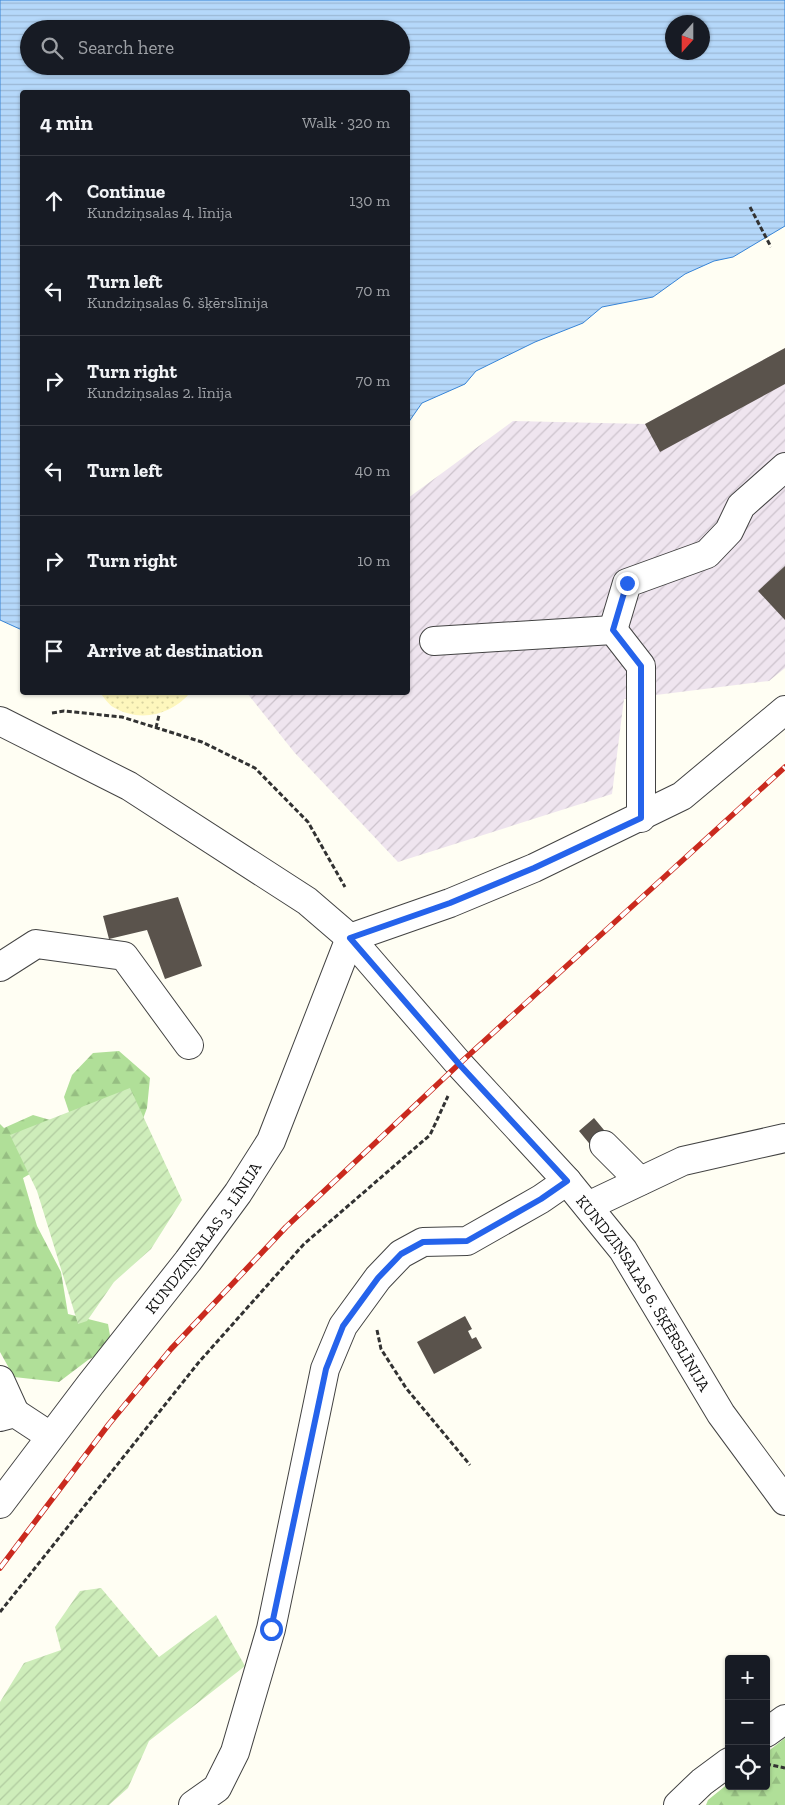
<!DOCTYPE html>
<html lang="en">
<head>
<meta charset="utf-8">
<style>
	:root { --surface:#171b24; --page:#20242c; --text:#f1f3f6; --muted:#9ea1a6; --line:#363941 }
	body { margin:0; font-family:"Zilla Slab",serif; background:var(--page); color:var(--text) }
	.controls { position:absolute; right:15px; bottom:15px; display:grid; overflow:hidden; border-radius:5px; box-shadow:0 1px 4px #0004 }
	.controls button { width:45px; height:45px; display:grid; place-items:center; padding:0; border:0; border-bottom:1px solid var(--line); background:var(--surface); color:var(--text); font:25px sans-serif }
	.compass { position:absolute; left:665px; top:15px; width:45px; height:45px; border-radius:50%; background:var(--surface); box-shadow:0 1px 4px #0004; rotate:201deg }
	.stop { position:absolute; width:15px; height:15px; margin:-11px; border:4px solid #2563eb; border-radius:50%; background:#fff }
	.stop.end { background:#2563eb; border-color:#fff; box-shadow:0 1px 5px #0008 }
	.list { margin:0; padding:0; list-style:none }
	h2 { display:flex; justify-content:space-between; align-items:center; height:65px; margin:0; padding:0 20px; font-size:21px }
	h2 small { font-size:16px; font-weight:400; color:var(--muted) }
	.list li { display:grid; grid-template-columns:32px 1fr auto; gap:15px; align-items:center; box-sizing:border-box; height:90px; padding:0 20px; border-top:1px solid var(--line) }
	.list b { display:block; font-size:19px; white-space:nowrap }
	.list p { margin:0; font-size:16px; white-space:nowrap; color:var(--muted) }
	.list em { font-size:16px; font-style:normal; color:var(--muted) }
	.icon { flex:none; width:28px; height:28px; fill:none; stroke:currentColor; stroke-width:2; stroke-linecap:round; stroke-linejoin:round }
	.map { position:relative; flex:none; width:785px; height:1805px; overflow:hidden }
	.search { position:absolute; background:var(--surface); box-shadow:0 1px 4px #0004; left:20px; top:20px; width:390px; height:55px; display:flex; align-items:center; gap:12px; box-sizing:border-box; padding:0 18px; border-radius:28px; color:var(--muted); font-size:19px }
	.panel { position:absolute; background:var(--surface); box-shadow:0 1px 4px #0004; left:20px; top:90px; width:390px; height:605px; border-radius:5px }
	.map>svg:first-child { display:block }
	.industrial { fill:url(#industrial-furrows) }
	.forest { fill:url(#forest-firs) }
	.sand { fill:url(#sand-dots) }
	.garden { fill:url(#garden-furrows) }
	.water { fill:url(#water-rules); stroke:#3784d6; fill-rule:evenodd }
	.building { fill:#5a534c }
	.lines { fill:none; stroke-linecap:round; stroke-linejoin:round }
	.minor-casing { stroke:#434343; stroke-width:30 }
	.path { stroke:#323232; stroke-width:3; stroke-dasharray:5 2.5; stroke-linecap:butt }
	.minor { stroke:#fff; stroke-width:28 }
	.rail-casing { stroke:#ca2a1e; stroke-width:5.5 }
	.rail { stroke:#fff; stroke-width:4; stroke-dasharray:11; stroke-linecap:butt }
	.route { stroke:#2563eb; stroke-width:6 }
	.labels { text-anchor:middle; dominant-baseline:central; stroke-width:5; stroke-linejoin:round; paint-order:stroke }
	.street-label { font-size:16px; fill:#101010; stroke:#fff }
</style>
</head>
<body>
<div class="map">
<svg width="785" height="1805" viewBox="0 0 785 1805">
	<defs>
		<pattern id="industrial-furrows" width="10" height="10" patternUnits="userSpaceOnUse" patternTransform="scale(1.25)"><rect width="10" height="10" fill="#efe5ef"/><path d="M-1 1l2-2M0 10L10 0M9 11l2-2" fill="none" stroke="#ccc3cc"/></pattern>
		<pattern id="forest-firs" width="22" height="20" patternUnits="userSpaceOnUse" patternTransform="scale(1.25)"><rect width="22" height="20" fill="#b0df98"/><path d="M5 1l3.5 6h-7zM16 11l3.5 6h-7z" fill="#96be82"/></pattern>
		<pattern id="sand-dots" width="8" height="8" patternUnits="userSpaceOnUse" patternTransform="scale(1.25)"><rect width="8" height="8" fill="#fef7bd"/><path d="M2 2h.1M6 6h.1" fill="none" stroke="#d9d3a1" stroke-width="1.8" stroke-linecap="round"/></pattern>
		<pattern id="garden-furrows" width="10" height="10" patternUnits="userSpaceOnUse" patternTransform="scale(1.25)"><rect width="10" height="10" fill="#ceedba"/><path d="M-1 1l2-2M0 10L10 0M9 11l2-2" fill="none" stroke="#b0ca9f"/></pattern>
		<pattern id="water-rules" width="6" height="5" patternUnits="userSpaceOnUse" patternTransform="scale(1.25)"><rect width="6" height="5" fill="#b5d8fa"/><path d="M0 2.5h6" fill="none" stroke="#9bb8d5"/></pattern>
	</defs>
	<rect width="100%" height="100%" fill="#fffef3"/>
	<path class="industrial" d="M785 348V668L769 681 624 699 612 794 398 862 294 752 247 693 408 692V498L513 421 645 424Z"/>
	<path class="forest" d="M119 1051 150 1078 147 1108 137 1135 54 1160 23 1178 37 1226 61 1272 68 1314 108 1324 112 1347 88 1360 59 1382 14 1377 0 1352V1124L4 1128 33 1115 74 1127 64 1097 72 1075 93 1053Z
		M785 1738V1805H706L708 1800 729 1783V1786H766V1753Z"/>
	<path class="sand" d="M100 693H190C171 715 140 723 113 707 108 704 104 697 100 693Z"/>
	<path class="garden" d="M130 1088 182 1200 151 1249 114 1282 87 1321 78 1324 37 1191 10 1135Z
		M101 1588 159 1657 216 1615 245 1666 149 1741 128 1788 109 1805H0V1702L24 1663 61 1650 55 1627 80 1591Z"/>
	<path class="water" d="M0 0H785V226L733 257 714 261 685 274 653 297 602 307 583 323 535 342 476 371 465 384 422 403 408 423V92H22V630L0 620ZM672 22H702V52H672ZM29 29H401V66H29Z"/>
	<path class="building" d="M785 348V384L660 452 645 424Z
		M785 566V620L758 591Z
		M178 897 202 966 165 979 147 930 109 939 103 916Z
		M594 1118 609 1136 593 1148 579 1131Z
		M465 1316 472 1329 468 1331 472 1339 476 1337 482 1348 434 1374 417 1342Z"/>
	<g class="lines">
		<g class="minor-casing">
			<g id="minor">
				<path d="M613 630 627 583 707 554 729 531 741 506 785 467"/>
				<path d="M434 641 613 630 641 666V818"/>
				<path id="s1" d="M0 721 129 786 307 901 350 938 459 1064 567 1181 623 1250 721 1414 785 1501"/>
				<path d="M350 938 450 903 534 868 682 796 785 710"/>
				<path d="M0 967 36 944 124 956 189 1045"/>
				<path d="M604 1145 640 1181"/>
				<path d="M588 1206 683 1161 785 1138"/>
				<path d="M0 1380 15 1413"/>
				<path d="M0 1417 15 1413 50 1436"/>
				<path id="s2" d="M0 1504 90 1385 188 1261 238 1193 271 1141 350 938"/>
				<path d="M766 1733 785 1719"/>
				<path d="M193 1805 217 1788 235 1752 271 1629 325 1369 343 1326 378 1278 401 1254 423 1242 467 1241 541 1199 567 1181"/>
				<path d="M678 1805 702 1782 729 1762"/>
			</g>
		</g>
		<path class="path" d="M750 207 771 247
			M52 713 64 711 122 717 202 742 255 768 308 822 345 887
			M156 728 159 715
			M377 1330 381 1349 406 1388 470 1465
			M0 1612 199 1362 304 1244 430 1135 448 1096
			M766 1764 785 1768"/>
		<use href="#minor" class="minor"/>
		<g class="rail-casing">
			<path id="rail" d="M0 1568 109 1424 171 1349 286 1227 459 1064 785 767"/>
		</g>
		<use href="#rail" class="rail"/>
	</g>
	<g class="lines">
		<path class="route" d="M271 1629 326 1369 343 1326 378 1278 401 1254 423 1242 467 1241 541 1199 567 1181 459 1064 350 938 450 903 534 868 641 818V666L613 630 627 583"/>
	</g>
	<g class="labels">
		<g class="street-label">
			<text stroke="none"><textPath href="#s2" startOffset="335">KUNDZIŅSALAS 3. LĪNIJA</textPath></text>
			<text stroke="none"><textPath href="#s1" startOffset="875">KUNDZIŅSALAS 6. ŠĶĒRSLĪNIJA</textPath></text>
		</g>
	</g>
</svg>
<div class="controls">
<button>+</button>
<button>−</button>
<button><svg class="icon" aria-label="locate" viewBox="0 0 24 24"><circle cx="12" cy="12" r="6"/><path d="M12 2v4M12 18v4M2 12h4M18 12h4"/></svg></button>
</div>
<svg class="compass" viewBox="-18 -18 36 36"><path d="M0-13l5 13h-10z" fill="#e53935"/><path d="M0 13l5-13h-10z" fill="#9ea1a6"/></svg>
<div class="stop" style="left:271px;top:1629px"></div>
<div class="stop end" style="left:627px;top:583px"></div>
<div class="search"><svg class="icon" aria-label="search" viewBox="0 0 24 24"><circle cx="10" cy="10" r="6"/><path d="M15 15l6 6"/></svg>Search here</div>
<section class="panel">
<h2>4 min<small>Walk · 320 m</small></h2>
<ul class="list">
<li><svg class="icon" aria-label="ahead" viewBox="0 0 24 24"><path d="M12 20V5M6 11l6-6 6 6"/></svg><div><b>Continue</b><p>Kundziņsalas 4. līnija</p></div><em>130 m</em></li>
<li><svg class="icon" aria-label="left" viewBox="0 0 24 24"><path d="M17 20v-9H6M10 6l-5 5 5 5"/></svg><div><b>Turn left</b><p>Kundziņsalas 6. šķērslīnija</p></div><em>70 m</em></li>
<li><svg class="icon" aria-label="right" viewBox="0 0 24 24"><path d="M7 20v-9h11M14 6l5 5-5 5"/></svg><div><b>Turn right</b><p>Kundziņsalas 2. līnija</p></div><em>70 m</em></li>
<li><svg class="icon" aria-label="left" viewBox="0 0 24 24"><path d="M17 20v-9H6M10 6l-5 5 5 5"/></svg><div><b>Turn left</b></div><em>40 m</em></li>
<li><svg class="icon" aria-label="right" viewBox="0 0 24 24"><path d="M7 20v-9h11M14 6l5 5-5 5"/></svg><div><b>Turn right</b></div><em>10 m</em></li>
<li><svg class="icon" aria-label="arrive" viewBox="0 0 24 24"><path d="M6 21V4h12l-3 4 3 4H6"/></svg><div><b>Arrive at destination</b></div></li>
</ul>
</section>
</div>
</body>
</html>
